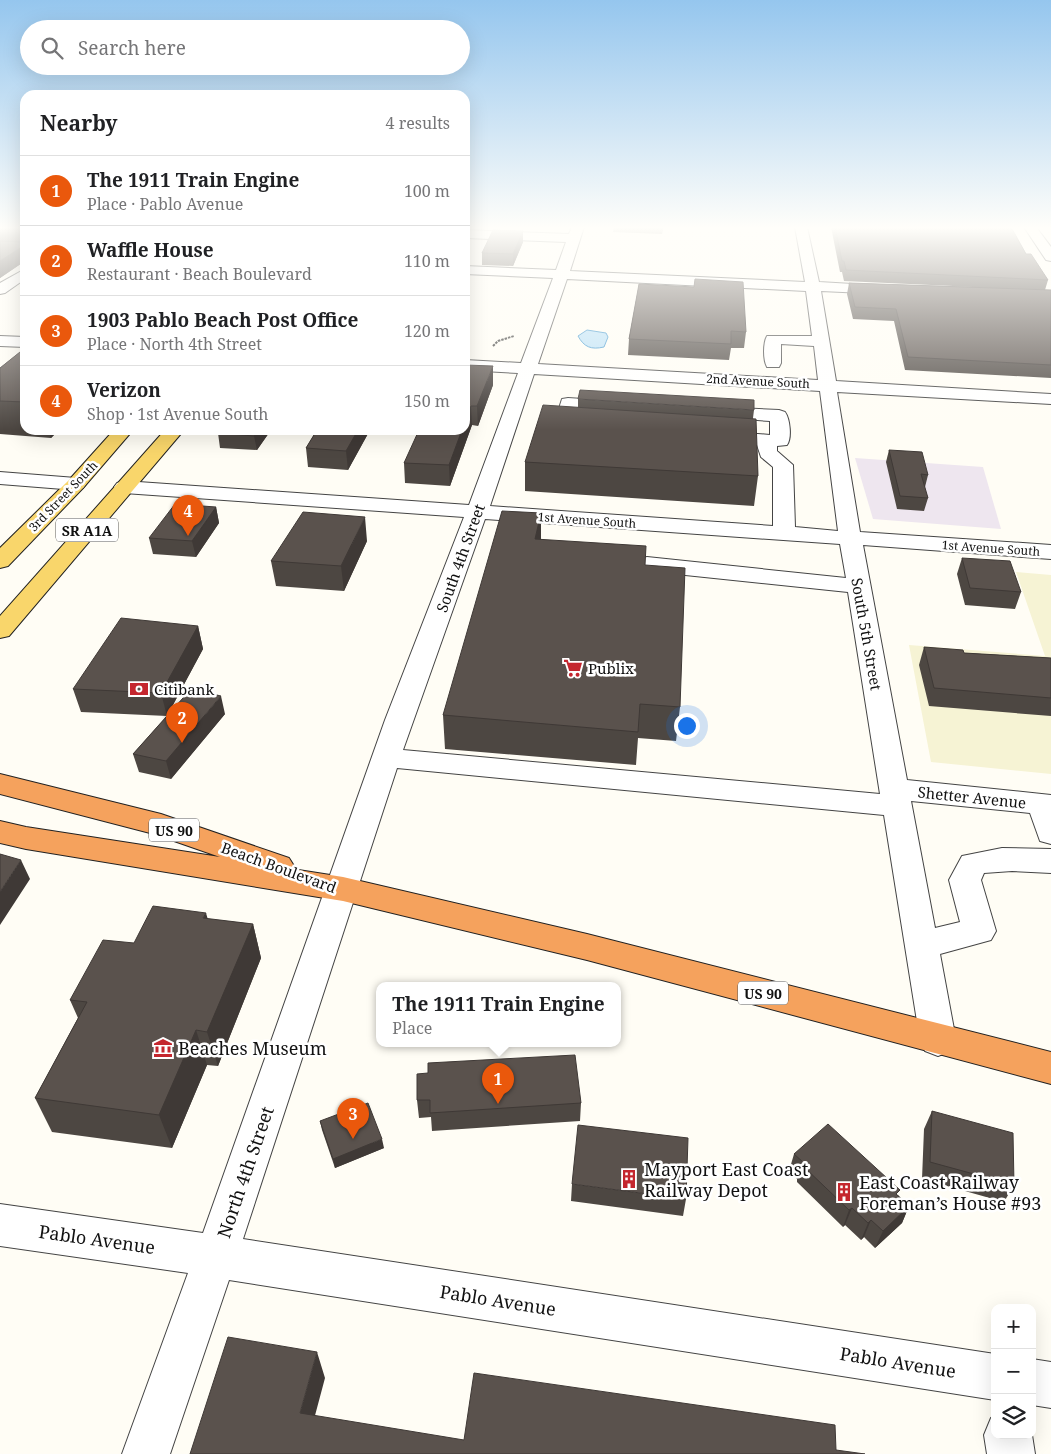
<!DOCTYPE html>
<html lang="en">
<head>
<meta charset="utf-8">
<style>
	:root { --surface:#fff; --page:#f6f6f6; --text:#202124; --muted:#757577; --line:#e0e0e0; --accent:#ea580c }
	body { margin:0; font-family:"Noto Serif",serif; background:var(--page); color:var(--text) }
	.controls { position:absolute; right:15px; bottom:15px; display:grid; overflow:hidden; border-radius:10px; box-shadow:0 5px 20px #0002 }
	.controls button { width:45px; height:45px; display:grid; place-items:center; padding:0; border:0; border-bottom:1px solid var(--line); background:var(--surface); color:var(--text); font:25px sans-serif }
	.you { position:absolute; left:686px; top:725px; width:18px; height:18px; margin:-12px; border:4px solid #fff; border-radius:50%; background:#1a73e8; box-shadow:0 0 0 8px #1a73e833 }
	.badge { display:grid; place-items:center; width:32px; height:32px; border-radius:50%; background:var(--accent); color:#fff; font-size:16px; font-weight:700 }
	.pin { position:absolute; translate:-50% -41px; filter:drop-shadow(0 1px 2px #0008) }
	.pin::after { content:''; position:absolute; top:26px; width:18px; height:15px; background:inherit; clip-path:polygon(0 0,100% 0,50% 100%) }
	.popup { position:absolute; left:376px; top:982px; width:245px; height:65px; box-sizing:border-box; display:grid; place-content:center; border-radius:10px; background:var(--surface); filter:drop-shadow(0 1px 4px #0005); font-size:16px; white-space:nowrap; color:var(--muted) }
	.popup b { font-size:19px; color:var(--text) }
	.popup::after { content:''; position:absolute; left:50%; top:100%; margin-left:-10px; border:10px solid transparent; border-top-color:var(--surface) }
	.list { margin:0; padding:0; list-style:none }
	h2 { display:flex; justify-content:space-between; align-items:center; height:65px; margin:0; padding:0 20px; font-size:21px }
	h2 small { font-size:16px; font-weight:400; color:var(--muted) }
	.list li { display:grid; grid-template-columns:32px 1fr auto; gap:15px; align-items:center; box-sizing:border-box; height:70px; padding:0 20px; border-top:1px solid var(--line) }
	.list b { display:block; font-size:19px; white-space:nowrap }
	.list p { margin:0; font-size:16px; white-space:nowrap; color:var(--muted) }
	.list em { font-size:16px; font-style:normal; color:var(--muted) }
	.icon { flex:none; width:28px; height:28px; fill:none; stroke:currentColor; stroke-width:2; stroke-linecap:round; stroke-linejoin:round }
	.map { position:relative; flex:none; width:1051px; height:1454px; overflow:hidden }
	.search { position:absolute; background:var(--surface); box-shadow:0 5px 20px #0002; left:20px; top:20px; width:450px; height:55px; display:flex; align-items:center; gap:12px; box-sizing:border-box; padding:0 18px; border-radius:28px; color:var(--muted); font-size:19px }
	.panel { position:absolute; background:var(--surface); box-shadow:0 5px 20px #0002; left:20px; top:90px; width:450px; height:345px; border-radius:15px }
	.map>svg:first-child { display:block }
	.industrial { fill:#eee6ef }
	.farmland { fill:#f6f3d4 }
	.water { fill:#b9e0f7; stroke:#3f96cf }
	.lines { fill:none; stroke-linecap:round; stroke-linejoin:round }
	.minor-casing { stroke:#444; stroke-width:2 }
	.major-casing { stroke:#222; stroke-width:2 }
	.highway-casing { stroke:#222; stroke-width:2 }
	.path { stroke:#333; stroke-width:2; stroke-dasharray:2.5 1; stroke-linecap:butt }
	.minor { fill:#fff; fill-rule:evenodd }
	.major { fill:#f9d66b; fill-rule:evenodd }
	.highway { fill:#f5a25d; fill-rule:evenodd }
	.wall { fill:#4d4742 }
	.shaded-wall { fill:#3f3936 }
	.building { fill:#5a524d; stroke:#3f3936 }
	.labels { text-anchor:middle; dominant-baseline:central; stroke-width:5; stroke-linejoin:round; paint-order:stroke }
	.far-street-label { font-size:12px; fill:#111; stroke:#fff }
	.shield { fill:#fff; stroke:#585858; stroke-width:1 }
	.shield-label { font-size:14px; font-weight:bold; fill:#111 }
	.street-label { font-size:15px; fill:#111; stroke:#fff }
	.poi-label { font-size:15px; fill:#111; stroke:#fff; text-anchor:start }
	.near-poi-label { font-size:18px; fill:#111; stroke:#fff; text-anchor:start }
	.near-street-label { font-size:18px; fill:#111; stroke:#fff }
</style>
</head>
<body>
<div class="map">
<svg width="1051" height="1454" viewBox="0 0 1051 1454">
	<rect width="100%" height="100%" fill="#fffdf5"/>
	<path class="industrial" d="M855 458 983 467 1001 529 873 519Z"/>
	<path class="farmland" d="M1016 572 1051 575V774L931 762 909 645 1045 656Z"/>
	<path class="water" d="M587 330 606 333 608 337 604 347C591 350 584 347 578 336Z"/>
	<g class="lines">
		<g class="minor-casing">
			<path id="minor" d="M572 227H584L570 271 805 282 795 227H807L819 282 886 286 891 287 893 290 891 293 886 294 821 291 836 381 1051 394V404L837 392 860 532 1051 545V559L863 545 907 780 1051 795V844L1040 841 1030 813 911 801 935 928 960 922 949 880 962 856 1002 848 1051 849V873L1012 871 984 873 981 880 996 931 991 940 940 954 956 1040 951 1051 938 1056 925 1051 920 1040 884 815 397 768 243 1239 995 1354V1400L229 1280 170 1454H122L188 1273 0 1246V1204L203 1233 385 720 464 517 124 493 117 491 114 487 117 483 124 481 469 505 518 373 465 370V360L521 363 553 278 465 274V266L556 270 566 242 465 238V230L569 234ZM567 279 806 291 812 336H767C763 343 763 360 767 367H779L781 363V344L814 346 818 380 538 364ZM534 374 820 391 838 531 795 527 793 465 777 451V446L787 445C792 438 790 419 785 412L779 410 717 407 711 408 708 412 711 416 717 417 770 421V435L720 431 713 433 711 437 713 441 757 445 761 457 773 467V526L490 506ZM485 519 840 544 846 578 647 557 639 559 636 564 639 569 647 571 848 592 880 794 403 750Z
				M1024 227H1036L1051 247V261L1046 260Z
				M25 269V279L5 293 0 294V283Z
				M0 336 25 337V347L0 346Z
				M568 398 614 401 620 402 623 406 620 410 614 411 576 409 572 422 584 424 586 428 584 432 577 434 555 431 553 427 562 399Z
				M0 472 76 478 83 480 86 484 83 488 76 490 0 484Z
				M1032 1359 1051 1362V1408L1032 1405Z
				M995 1416V1435H1032L1035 1454H987L984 1435 991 1418Z"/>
		</g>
		<g class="major-casing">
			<path id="major" d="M114 430H133L83 488 8 566 0 568V548L69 480Z
				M165 430H184L9 636 0 638V616Z"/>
		</g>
		<g class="highway-casing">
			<path id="highway" d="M0 774 161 814 289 858 294 866 292 869 343 877 587 934 1051 1052V1084L587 960 343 901 26 849 0 843V821L26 827 220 857 154 834 0 794Z"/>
		</g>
		<path class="path" d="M493 346 498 341 514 336"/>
		<use href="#minor" class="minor"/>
		<use href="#major" class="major"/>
		<use href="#highway" class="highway"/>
	</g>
	<path class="wall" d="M0 227H25V261L0 278Z
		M614 227H664L662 234 613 232Z
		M831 227H1011L1026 254 1048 280 1045 290H1051V378L905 370 894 321 853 319 847 294 849 283 975 287 844 281 842 272H840Z
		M523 231V242L513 266 482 265V253Z
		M639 284 746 332 744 348H731L729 360 628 355 629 339Z
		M25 348V430H59L51 438 0 434V368Z
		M465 365 493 385 478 426 472 425 450 486 405 483 404 463Z
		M578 399 754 410 753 418 758 476 754 506 525 491V462L578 407Z
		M271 430 257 450 220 448 218 433Z
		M317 430H370L348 470 308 467 306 448Z
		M889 450 928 475 925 487H924L928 498 924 511 897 509 886 462Z
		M216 507 219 523 196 557 153 554 149 538Z
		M541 513V539L645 565 680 707 676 741 638 738 636 765 445 749 443 715Z
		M367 541 344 591 276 586 271 561Z
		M962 558 1021 592 1015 609 965 605 957 574Z
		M198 626 203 649 167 716 225 714 171 779 139 772 133 754 167 716 81 712 73 689Z
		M924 647 964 653 1051 658V716L929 706 919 665Z
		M208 919 253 924 261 958 218 1066 207 1065 172 1148 52 1132 35 1098 78 1018 70 1000 134 943Z
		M417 1074 581 1103 580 1121 432 1131 431 1117 419 1118 417 1100Z
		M932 1111 1014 1185 1004 1202 922 1179 924 1129Z
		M320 1121 384 1148 335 1168 322 1130Z
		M794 1154 898 1195 909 1206 902 1223 875 1248 864 1237 861 1240 845 1225 843 1227 797 1182V1179L789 1171Z
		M572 1184 686 1199 683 1216 571 1201Z"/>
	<path class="shaded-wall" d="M523 231V242L513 266V254Z
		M25 245V261L0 278V261Z
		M493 366V385L478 426 477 406Z
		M471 406 472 425 450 486 449 465 462 430H465V422Z
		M49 430H59L51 438Z
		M258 430H271L257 450 254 436Z
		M358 430H370L348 470 346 451Z
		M216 507 219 523 196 557 192 541Z
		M541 513V544L535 539Z
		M365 517 367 541 344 591 341 566Z
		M198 626 203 649 167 716 161 693Z
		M221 696 225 714 171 779 166 761Z
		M21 860 30 879 0 925V892Z
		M206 913 216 947 203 918Z
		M253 924 261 958 218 1066 207 1032Z
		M196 1030 207 1065 172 1148 159 1115Z
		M382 1139 384 1148 335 1168 333 1159Z
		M909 1206 902 1223 875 1248 883 1231Z
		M852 1208 845 1225 843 1227 849 1210Z
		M871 1220 864 1237 861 1240 868 1223Z
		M317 1352 325 1378 309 1438 300 1413Z"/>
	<path class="building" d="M0 227H25V245L0 261V241L21 242 23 241V233L21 231 0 230Z
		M835 227H1011L1026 254H1031L1048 280 846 270 844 261H842Z
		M493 230 523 231 513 254 482 253Z
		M695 279 743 282 746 332 731 331V344L629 339 639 284 694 287Z
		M849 283 1051 290V365L908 357 896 309 855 307Z
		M25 348V402L0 401V368Z
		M465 365 493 366 477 406H471L465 422Z
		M580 390 754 400V410L578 399Z
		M543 405 756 419 758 476 525 462Z
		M220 430H258L254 436 218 433Z
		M317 430H358L346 451 306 448Z
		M419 430H462L449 465 404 463Z
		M889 450 922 452 928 475 921 474 928 498 900 496Z
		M175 504 216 507 192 541 149 538Z
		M502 511 541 513 535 539 646 546 645 565 685 568 680 707 640 704 638 732 443 715Z
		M303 512 365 517 341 566 271 561Z
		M962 558 1010 561 1021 592 970 588Z
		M121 618 198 626 161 693 73 689Z
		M924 647 963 650 964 653 1051 658V698L934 688Z
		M191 689 221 696 166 761 133 754Z
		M0 854 21 860 0 892Z
		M153 906 206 913 203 918 253 924 207 1032 196 1030 159 1115 35 1098 87 1002 70 1000 103 940 134 943Z
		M575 1055 581 1103 430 1113V1100H417V1074L428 1073V1063Z
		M368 1103 382 1139 333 1159 320 1121Z
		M932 1111 1013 1133 1014 1185 930 1162Z
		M828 1124 900 1190 896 1194 909 1206 883 1231 871 1220 868 1223 852 1208 849 1210 802 1165 804 1163 794 1154Z
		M578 1125 688 1138 686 1199 572 1184Z
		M228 1337 317 1352 300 1413 464 1440 474 1373 835 1425 836 1450 865 1454H190Z"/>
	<linearGradient id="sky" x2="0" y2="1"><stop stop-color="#95c6ee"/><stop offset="0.53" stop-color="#fffefa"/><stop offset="1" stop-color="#fffefa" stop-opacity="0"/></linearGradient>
	<rect width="1051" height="430" fill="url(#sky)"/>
	<defs>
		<g id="supermarket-bare" transform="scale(1.5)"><path d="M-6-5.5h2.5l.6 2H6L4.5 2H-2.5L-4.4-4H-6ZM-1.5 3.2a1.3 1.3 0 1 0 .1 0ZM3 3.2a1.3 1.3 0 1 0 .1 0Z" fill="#c4262e" stroke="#fff" stroke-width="2.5" paint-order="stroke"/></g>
		<g id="bank-bare" transform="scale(1.5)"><path d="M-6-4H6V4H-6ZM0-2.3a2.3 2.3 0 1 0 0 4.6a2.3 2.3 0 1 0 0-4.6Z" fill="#c4262e" stroke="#fff" stroke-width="2.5" paint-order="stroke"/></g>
		<g id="museum-bare" transform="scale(1.5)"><path d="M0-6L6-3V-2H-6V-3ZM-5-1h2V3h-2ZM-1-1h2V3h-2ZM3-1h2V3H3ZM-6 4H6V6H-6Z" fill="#c4262e" stroke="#fff" stroke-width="2.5" paint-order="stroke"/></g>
		<g id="building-bare" transform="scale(1.5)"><path d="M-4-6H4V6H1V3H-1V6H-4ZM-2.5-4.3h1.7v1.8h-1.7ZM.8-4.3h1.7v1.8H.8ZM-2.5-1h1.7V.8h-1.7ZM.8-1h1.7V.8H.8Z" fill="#c4262e" stroke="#fff" stroke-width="2.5" paint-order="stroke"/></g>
	</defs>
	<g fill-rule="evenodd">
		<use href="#supermarket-bare" x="573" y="668"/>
		<use href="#bank-bare" x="139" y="689"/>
		<use href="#museum-bare" x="163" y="1048"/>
		<use href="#building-bare" x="629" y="1179"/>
		<use href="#building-bare" x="844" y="1192"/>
	</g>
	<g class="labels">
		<g class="far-street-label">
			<text transform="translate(758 381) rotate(3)">2nd Avenue South</text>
			<text transform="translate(63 496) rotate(-46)">3rd Street South</text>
			<text transform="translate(587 520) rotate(4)">1st Avenue South</text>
			<text transform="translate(991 548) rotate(4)">1st Avenue South</text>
		</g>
		<g class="shield">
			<rect x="56" y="518.5" width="62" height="23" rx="4"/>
			<rect x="149" y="818.5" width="50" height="23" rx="4"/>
			<rect x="738" y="981.5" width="50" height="23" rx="4"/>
		</g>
		<g class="shield-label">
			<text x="87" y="530">SR A1A</text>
			<text x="174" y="830">US 90</text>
			<text x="763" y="993">US 90</text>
		</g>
		<g class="street-label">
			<text transform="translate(460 558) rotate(-70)">South 4th Street</text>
			<text transform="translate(867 634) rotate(80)">South 5th Street</text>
			<text transform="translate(972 797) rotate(6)">Shetter Avenue</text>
			<text transform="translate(279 867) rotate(20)">Beach Boulevard</text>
		</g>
		<g class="poi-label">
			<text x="588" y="668">Publix</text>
			<text x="154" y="689">Citibank</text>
		</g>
		<g class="near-poi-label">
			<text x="178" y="1048">Beaches Museum</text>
			<text x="644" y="1169">Mayport East Coast<tspan x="644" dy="21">Railway Depot</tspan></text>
			<text x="859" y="1182">East Coast Railway<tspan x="859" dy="21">Foreman’s House #93</tspan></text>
		</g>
		<g class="near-street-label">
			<text transform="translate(245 1172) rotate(-71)">North 4th Street</text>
			<text transform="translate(97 1239) rotate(8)">Pablo Avenue</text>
			<text transform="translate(498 1300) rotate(9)">Pablo Avenue</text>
			<text transform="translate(898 1362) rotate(9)">Pablo Avenue</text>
		</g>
	</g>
</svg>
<div class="controls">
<button>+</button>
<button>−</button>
<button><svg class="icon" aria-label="layers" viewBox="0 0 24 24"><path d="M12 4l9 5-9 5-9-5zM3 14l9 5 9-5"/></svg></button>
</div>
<div class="you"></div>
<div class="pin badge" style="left:498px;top:1104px">1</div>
<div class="popup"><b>The 1911 Train Engine</b>Place</div>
<div class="pin badge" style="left:182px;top:743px">2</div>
<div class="pin badge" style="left:353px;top:1139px">3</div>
<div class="pin badge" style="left:188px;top:536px">4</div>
<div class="search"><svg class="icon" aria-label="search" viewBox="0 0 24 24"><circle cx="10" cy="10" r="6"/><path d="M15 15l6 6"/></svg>Search here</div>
<section class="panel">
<h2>Nearby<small>4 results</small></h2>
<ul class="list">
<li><span class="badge">1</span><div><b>The 1911 Train Engine</b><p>Place · Pablo Avenue</p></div><em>100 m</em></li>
<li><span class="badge">2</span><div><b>Waffle House</b><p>Restaurant · Beach Boulevard</p></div><em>110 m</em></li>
<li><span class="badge">3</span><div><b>1903 Pablo Beach Post Office</b><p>Place · North 4th Street</p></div><em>120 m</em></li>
<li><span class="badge">4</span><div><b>Verizon</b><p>Shop · 1st Avenue South</p></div><em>150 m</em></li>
</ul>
</section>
</div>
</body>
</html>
